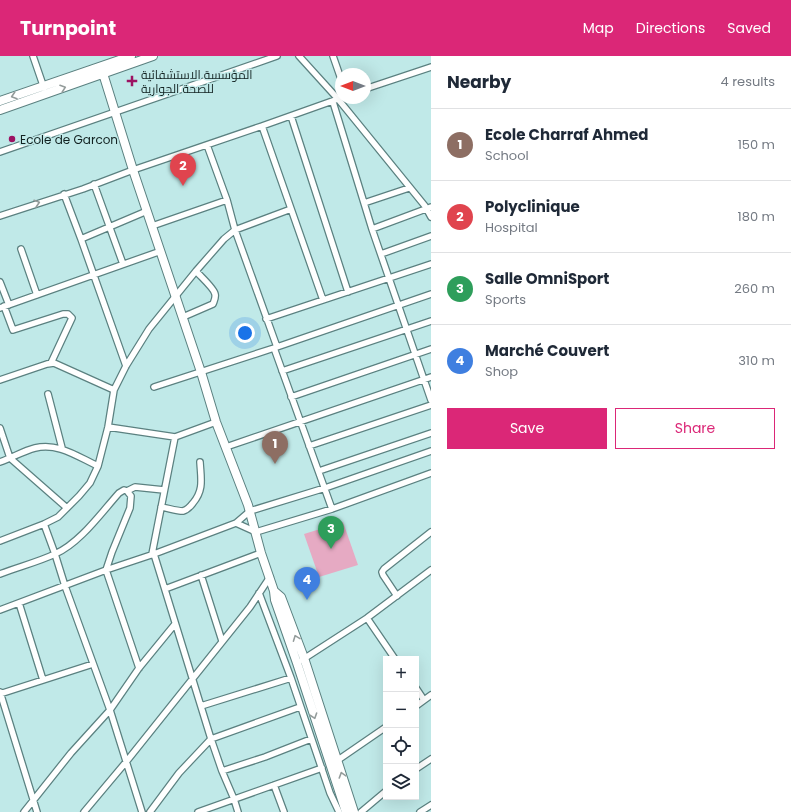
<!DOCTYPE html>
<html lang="en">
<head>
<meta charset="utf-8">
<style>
	:root { --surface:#fff; --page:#f2f2f3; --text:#1f2937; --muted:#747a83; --line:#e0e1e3; --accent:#db2777 }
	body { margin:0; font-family:Poppins,Cairo,sans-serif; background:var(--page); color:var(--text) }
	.controls { position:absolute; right:12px; bottom:12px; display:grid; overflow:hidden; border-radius:0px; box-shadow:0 4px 16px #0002 }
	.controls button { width:36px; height:36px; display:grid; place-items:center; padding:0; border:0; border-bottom:1px solid var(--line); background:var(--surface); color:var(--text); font:20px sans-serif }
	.compass { position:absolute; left:335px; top:12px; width:36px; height:36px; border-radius:50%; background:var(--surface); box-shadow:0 4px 16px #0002; rotate:270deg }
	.you { position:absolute; left:245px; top:277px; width:14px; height:14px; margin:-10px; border:3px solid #fff; border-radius:50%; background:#1a73e8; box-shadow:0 0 0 6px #1a73e833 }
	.badge { display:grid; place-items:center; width:26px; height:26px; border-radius:50%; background:var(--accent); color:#fff; font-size:13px; font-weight:700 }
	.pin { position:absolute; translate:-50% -33px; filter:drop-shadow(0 1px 2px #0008) }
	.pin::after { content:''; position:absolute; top:21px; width:14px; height:12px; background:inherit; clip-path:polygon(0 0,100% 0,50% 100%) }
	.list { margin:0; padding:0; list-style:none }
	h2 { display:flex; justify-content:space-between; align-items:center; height:52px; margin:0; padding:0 16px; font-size:17px }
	h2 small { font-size:13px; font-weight:400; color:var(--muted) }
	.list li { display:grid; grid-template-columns:26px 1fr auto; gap:12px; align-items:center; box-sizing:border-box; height:72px; padding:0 16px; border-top:1px solid var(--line) }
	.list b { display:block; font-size:15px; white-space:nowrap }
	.list p { margin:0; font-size:13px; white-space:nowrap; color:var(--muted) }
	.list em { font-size:13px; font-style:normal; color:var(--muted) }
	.actions { display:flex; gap:8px; padding:12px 16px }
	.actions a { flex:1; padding:9px 0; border:1px solid var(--accent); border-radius:0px; text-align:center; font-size:14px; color:var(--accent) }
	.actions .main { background:var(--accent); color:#fff }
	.icon { flex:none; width:22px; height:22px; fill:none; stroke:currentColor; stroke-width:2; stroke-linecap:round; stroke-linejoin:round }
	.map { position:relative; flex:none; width:431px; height:756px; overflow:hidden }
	header { display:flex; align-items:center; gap:24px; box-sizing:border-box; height:56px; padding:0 20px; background:var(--accent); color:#fff }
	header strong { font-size:19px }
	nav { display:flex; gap:22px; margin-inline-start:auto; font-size:14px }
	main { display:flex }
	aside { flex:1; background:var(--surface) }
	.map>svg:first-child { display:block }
	.green { fill:#e6aac3 }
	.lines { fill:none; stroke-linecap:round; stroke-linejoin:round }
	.street-casing { stroke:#5b8180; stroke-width:8 }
	.secondary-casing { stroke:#5b8180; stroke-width:10 }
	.street { stroke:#fff; stroke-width:5.5 }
	.secondary { stroke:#fff; stroke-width:8 }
	.oneway { stroke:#949c9b }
	.poi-dot { fill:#9c1262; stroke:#c0e9e8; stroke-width:1.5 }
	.labels { text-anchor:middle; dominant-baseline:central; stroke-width:3; stroke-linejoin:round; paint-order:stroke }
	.poi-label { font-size:12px; fill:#122221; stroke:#c0e9e8; text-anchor:start }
</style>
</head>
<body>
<header>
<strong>Turnpoint</strong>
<nav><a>Map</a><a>Directions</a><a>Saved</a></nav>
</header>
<main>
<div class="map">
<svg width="431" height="756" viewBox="0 0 431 756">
	<rect width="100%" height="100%" fill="#c0e9e8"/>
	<path class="green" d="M343 466 358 509 319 521 304 478Z"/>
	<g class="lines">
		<g class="street-casing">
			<path id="street" d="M33 0 44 32
				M299 0 338 43 262 70 323 244
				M333 0 341 23
				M365 33 431 11
				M341 42 338 43 425 150 431 161
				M333 46 372 173 431 344
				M291 60 348 236
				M207 89 227 144 235 174 277 291
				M0 96 277 0
				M94 128 123 208
				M64 138 81 183
				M364 147 409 132
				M0 160 83 133 133 114 262 70
				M152 170 227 144
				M372 173 431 151
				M21 193 37 239
				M381 198 431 180
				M0 226 9 249
				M4 250 13 274 63 258H68L72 262 51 307
				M0 252 161 195
				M183 261 213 248C214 245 216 242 215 238 214 232 200 220 196 215
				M266 263 431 208
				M274 292 332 453
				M126 310 81 183 147 155
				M282 315 431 265
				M0 324 47 308 54 307 114 334
				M154 331 274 292 431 238
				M48 338 62 392
				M291 341 431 293
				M108 371 175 381 216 366
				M0 372 10 402 67 452
				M309 390 431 349
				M226 391 431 321
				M0 406C12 402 23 395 35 392 58 386 78 401 98 410
				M319 415 431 377
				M127 435 135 431 164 434
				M161 451C168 452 176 455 183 455 187 454 190 451 193 447 204 434 201 423 200 406
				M236 467 256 476 332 453 431 417
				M44 468 55 498 65 530 110 654 142 756
				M0 485 44 468 58 461 79 440 90 427 98 410 108 371 114 334 126 310 149 273 196 215 224 183 235 174 291 153
				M152 498 175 381
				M154 498 211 683 222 715 234 743 238 756
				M0 518C18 511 38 506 55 498 80 487 101 457 119 437L124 434 127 435 131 440 130 452 112 496 106 514 139 612
				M201 519 222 585
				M165 533 261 497
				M259 537 291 622 330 737 339 756
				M397 540 383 519 382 516 384 513 431 476
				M19 547 43 624
				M0 554 106 514 154 498 236 467 250 455 325 432 431 395
				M367 562 395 603
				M302 604 367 562 431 514
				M416 632 424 644
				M0 636 37 756
				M0 638 93 608
				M201 650 291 622
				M416 650 431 639
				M338 704 386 671
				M416 713 431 703
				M222 715 265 701 311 683
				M274 729 284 756
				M24 756 71 697 110 654 139 612 175 568
				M84 756 126 706 250 551 270 521
				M150 756 179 717 211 683 300 651
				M198 756 322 712
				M361 756 386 735
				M420 756 431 749"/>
		</g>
		<g class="secondary-casing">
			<path id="secondary" d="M101 11 133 114 201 316 216 366 248 449 261 497 274 535 275 544 297 607 346 756
				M0 45 131 0
				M0 54 153 0
				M274 535 281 541 304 602 354 756"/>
		</g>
		<use href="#street" class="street"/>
		<use href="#secondary" class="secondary"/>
	</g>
	<defs><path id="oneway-chevron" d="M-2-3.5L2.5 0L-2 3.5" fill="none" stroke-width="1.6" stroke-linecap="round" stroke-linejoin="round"/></defs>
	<g class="oneway">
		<use href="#oneway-chevron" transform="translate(63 32) rotate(-19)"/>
		<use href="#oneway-chevron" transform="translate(14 40) rotate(162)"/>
		<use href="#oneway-chevron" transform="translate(37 147) rotate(-18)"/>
		<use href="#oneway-chevron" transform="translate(296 582) rotate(-111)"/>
		<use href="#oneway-chevron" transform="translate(314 660) rotate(71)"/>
		<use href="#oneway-chevron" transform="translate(342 719) rotate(-107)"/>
	</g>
	<g class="poi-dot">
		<path d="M130 19h4v4h4v4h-4v4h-4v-4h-4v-4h4z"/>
		<circle cx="12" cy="83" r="4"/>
	</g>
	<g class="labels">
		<g class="poi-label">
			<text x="141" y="18">المؤسسة الاستشفائية<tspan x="141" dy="14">للصحة الجوارية</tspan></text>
			<text x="20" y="83">Ecole de Garcon</text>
		</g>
	</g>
</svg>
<div class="controls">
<button>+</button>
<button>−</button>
<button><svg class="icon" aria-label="locate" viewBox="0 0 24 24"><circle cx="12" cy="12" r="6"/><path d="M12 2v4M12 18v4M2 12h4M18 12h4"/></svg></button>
<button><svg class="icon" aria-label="layers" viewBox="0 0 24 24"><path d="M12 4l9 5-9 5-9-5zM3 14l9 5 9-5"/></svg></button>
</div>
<svg class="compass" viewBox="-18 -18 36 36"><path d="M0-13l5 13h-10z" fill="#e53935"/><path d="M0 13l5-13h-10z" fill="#747a83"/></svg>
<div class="you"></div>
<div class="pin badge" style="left:275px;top:408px;background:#8d6e63">1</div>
<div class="pin badge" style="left:183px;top:130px;background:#e0444e">2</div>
<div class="pin badge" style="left:331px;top:493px;background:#2e9e5b">3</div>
<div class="pin badge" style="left:307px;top:544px;background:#3f7fe0">4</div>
</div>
<aside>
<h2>Nearby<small>4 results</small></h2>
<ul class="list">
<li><span class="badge" style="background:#8d6e63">1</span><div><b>Ecole Charraf Ahmed</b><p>School</p></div><em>150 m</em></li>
<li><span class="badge" style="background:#e0444e">2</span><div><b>Polyclinique</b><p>Hospital</p></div><em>180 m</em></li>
<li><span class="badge" style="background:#2e9e5b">3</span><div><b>Salle OmniSport</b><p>Sports</p></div><em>260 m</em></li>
<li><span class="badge" style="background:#3f7fe0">4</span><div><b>Marché Couvert</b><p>Shop</p></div><em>310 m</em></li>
</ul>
<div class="actions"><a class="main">Save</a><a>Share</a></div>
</aside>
</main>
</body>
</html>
